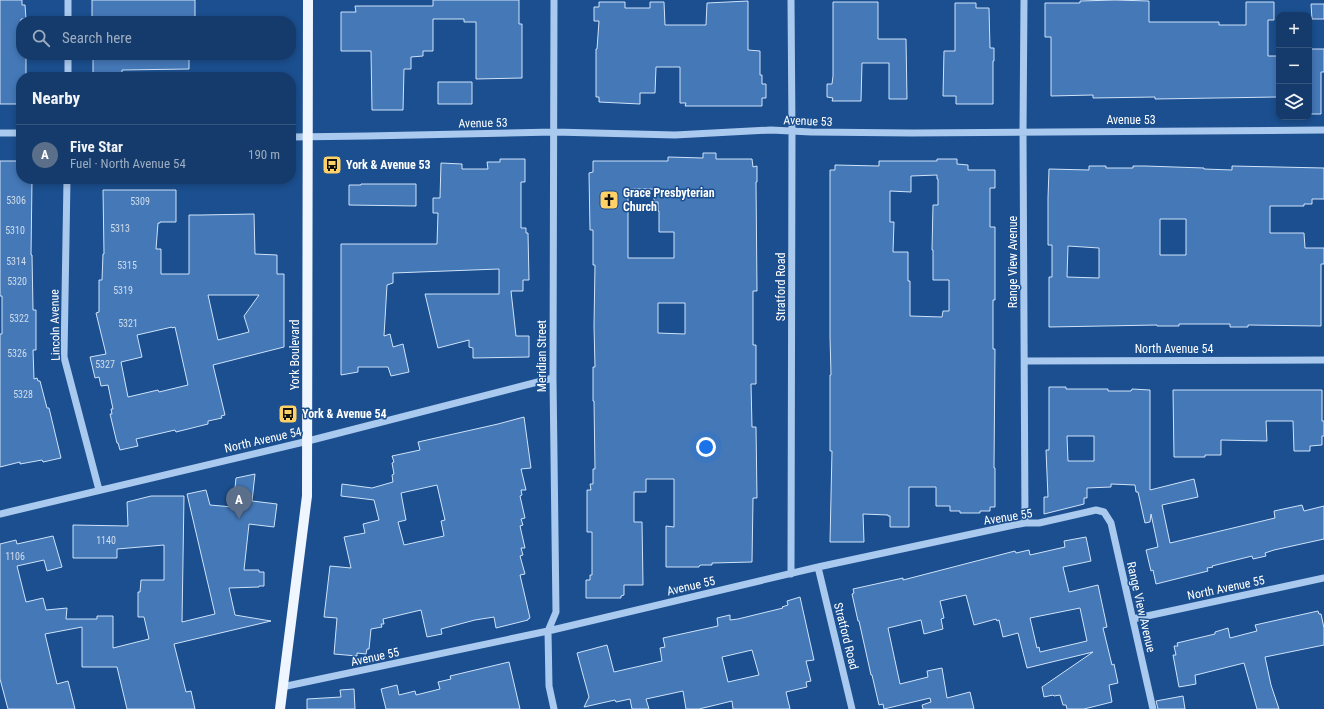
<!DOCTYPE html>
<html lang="en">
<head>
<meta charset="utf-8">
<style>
	:root { --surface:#143b6b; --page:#214673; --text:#f1f3f6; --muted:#9dadc1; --line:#33557e; --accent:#d6ab8b }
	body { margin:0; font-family:"Roboto Condensed",sans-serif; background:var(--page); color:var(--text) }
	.controls { position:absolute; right:12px; top:12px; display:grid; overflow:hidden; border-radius:8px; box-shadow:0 2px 6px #0003 }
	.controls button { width:36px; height:36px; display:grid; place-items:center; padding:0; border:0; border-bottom:1px solid var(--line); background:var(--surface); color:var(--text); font:20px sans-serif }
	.you { position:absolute; left:706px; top:447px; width:14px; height:14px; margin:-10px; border:3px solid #fff; border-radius:50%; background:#1a73e8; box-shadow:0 0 0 6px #1a73e833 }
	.badge { display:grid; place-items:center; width:26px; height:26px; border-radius:50%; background:var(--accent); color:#fff; font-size:13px; font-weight:700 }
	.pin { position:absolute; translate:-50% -33px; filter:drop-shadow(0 1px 2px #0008) }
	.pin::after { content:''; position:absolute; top:21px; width:14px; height:12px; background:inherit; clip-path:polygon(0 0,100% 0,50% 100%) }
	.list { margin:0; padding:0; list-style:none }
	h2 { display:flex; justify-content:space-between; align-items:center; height:52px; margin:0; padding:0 16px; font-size:17px }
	h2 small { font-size:13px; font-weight:400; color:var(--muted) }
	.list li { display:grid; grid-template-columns:26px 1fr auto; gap:12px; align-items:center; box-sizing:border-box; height:60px; padding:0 16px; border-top:1px solid var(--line) }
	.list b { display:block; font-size:15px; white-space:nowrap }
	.list p { margin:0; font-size:13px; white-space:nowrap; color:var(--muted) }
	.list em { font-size:13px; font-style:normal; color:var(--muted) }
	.icon { flex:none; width:22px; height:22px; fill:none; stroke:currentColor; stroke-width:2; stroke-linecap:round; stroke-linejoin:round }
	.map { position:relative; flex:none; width:1324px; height:709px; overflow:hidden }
	.search { position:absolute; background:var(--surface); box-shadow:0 2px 6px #0003; left:16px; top:16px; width:280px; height:44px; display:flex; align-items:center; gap:10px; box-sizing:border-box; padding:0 14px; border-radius:16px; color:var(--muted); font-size:15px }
	.panel { position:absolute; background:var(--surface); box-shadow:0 2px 6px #0003; left:16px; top:72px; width:280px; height:112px; border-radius:16px }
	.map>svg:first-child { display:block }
	.building { fill:#4478b7; stroke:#cfe3fa; fill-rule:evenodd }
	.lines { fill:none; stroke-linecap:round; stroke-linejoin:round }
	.minor { stroke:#a9c9ee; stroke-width:7 }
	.major { stroke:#f0f6ff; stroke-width:10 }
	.labels { text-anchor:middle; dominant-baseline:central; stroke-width:3; stroke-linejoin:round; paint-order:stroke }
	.number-label { font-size:10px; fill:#d0dded }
	.street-label { font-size:12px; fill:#fff; stroke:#1b4f8f }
	.poi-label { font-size:12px; font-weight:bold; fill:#fff; stroke:#1b4f8f; text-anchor:start }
</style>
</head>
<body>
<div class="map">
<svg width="1324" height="709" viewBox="0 0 1324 709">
	<rect width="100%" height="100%" fill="#1b4f8f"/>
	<path class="building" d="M0 0H22V5H25L26 19H21V55H26V77H21V104H0Z
		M92 0H195V21H92Z
		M433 0H519V24H522V78L476 79V22H464V19H433V51H423V56L411 57V69H404L403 110H372L371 51H341V12H356L355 6H433Z
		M1115 0 1149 1V22H1219V25H1246V2H1274V20H1268V56H1279V93H1277V97L1155 99V97L1093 98V95L1051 96V37H1045V3H1080V1Z
		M748 1V50L760 51V75H762V84H766V98H762V106H685L686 103H680V67H656L655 93H640V104L599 102V97H596V49H597L599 21H594V7H599V2H625V8H650V2H664L665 25H706L707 3Z
		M833 2H878V39H906L907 99H889V63H862L861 101H832L833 98 827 97V84H832L833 76Z
		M955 3H976V8H989L990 48H994V61H993V104H956V96H943L944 51H955Z
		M1311 4H1324V19H1312Z
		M1309 49H1324V72H1321V114H1309Z
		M93 55H189V69L122 70V77H93Z
		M438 82H472V104H438Z
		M703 153H716V159H752L753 167 757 166V182H756L757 291H753V345H756V384H751L752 427H756L757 498H753L752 562 712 563V565H701L699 566V567H666V526L674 527V479H646V492H634V522H642L643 585H624V595L621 596V598H586V580H590V575H592V532H587V490H591L590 484H593V469H595L594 401H593V367H595L594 326 595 265H593V230H590L589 173 593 172V161H668V157L703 158ZM628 189H654V202H658V211H659V232H674V258H628ZM658 303H685V334L658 333Z
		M500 159H525V182H521V228H526V233H528L529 280H523V291H511L516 336H529V357L473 358V348L469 347V340L438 348 425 294H499V269L393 273V283L387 285 384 336 390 334 393 347 403 344 409 372 391 376 388 367H358V372L341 375V244H437L438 213H433V198H440L441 163 462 164V169H488L487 162H500Z
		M937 159H957V164L968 165V170H995V188H990V227H995V300H993V349H995L994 468H995V507H990V511H980V513H960V511H950V506H936V487H909V527H890V516H888V515L863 514 864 542H830L832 451H830V375H831L830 337V170H835V165L879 166V161H937ZM937 175V179H938V205H933L932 250H933V280H949V311H943L942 317 910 316V281H908V252H893L894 222H890V191L911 192V176Z
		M0 161H21V179H32L31 255H32L33 310H36V350H33L34 379 37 378 38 381H40L47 408H49L61 458 43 462 42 460 20 464V462L0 467V334H2V296H0Z
		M1089 166H1106V168H1133V166H1145L1204 168V169L1232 170V166L1324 168V199H1312V204H1304V206H1270V233H1304L1305 248H1324V264H1321V326L1248 325V327H1230V324H1179V326H1157V325L1049 327V277H1052V245H1048V198L1049 169 1089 170ZM1160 219H1186V255H1160ZM1068 246 1099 248V278L1067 277Z
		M361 184H416V206L349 205V185H361Z
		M103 190H176V222H160V223H158L156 249H161V274H189V215H201L254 214 255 254 277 255V274H284V347L213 365 225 415 221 416 222 418 208 421V424L176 432 175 430 136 439 138 446 120 450 118 443H117L110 414H112L111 409H113L108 385 101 386 99 377 95 378 90 357 106 354 96 313 99 312V280H102L103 254H104ZM208 295H259L244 316 249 332 218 340ZM172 327V328L175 327 188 385 159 392 158 390 128 397 121 362 142 357 137 335Z
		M1049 387H1066V389H1108V391H1131L1132 389 1150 390V490L1194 479 1198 497 1162 505 1170 543 1275 518 1274 511 1302 505 1304 511 1324 506V539L1274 550 1265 553 1266 556 1253 559 1252 556 1212 566 1213 567 1207 568 1208 571 1156 584 1153 570 1151 571 1146 550 1158 547 1151 514 1150 522 1145 523 1138 492H1136L1135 485 1111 484V487L1087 488V498H1084V504L1044 514V497H1048L1046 450H1049ZM1067 436H1094V461H1068Z
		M1173 390H1322V421H1324V436H1322V445L1310 446V451H1294L1293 421H1266L1267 441 1221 440V455H1205V457H1174Z
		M524 417 531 468 521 469 526 490H521L522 495 520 496 525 518 521 519 523 525 520 526 525 548H521L523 555 520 556 525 574 520 575 530 618 528 619V620L496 628 494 617 475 620 441 629 442 634 427 637 421 610 383 619 384 624H381L382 627 371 629 369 649H367L366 654 357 653V656L334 654 337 618 324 617 330 566 351 568 344 537 365 533 363 524 379 520 374 500 341 496 342 484 372 488 393 482 392 475 394 474 392 463 394 462 392 456 420 450 418 442 498 424ZM437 485 445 520 441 521 444 536 404 545 398 522 406 520 401 493Z
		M255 474 252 501 277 504 274 527 249 524 244 570H259V572H264V586H259V587L229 588 235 615 271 621 174 644 186 692 191 691 195 709H127L117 667H82V627L45 634 57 684 68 681 75 709H8L0 679V544L16 540 17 544 53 536 62 567 47 571 44 560 17 566 26 602 43 598 46 610 67 608 66 619H97V616H113V648L149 639 144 617H138V592H140L141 580H164V545L117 549V558H73V525L128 526 127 502 151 496H184L182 622 215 614 187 494 206 490 210 505 233 507 236 478Z
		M1086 537 1091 561 1063 567 1069 592 1098 585 1107 627 1103 628 1112 665 1114 664 1118 683 1109 685 1112 702 1084 709H1067L1066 705H1063L1060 695 1054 696 1053 695 1044 697 1042 687 1093 652 1027 668 1018 633 1003 637 999 620 997 621 996 619 974 625 966 595 940 601 944 618 941 619 943 629 924 634 921 620 888 628 900 684 928 677 927 671 942 668 947 698 970 692 974 709H923L922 705 931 702 930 698 884 709 883 704 879 705 872 675H871L859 621H858L852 594 854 593 853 589 903 578V580L1015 551 1016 553 1029 550 1030 555 1065 547 1064 541ZM1080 608 1087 641 1040 652 1039 647 1037 648 1030 618Z
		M800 597 814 660 806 661 811 681 806 682 807 687 786 692 790 709H733L732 701 699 709H686L683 691 646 699 649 709H632L630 699 616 702 615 700 584 707 589 697 577 653 607 645 614 672 662 661 660 648 665 647 663 638 718 626 717 618 730 615V620L738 619 783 608 782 607 788 605 787 601ZM752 650 759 675 728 682 722 657Z
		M1318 611 1319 614H1321L1324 628V645L1265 657 1271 685 1279 709H1257L1244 663 1196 675H1195L1196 684 1179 687 1173 655H1176L1174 646H1178L1177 643 1215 634V632L1228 628 1230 638 1257 631 1255 625Z
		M509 662 520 709H386L381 689 397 685 399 695 415 691 416 695 440 689 438 682 451 679 450 676Z
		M354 689 355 709H307V699L341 697 340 690Z
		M1183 696 1185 709H1158L1156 701Z"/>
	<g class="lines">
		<path class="minor" d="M68 0V21
			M554 0 553 378 556 612 548 631 549 686 554 709
			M1024 0 1023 132 1025 523
			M68 55V77
			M0 133H21
			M291 137 367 136 554 132 675 135 771 130 811 132 912 133 1324 130
			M67 179 64 357 99 490
			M1025 361 1324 360
			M0 514 308 441 553 378
			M818 567 852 709
			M791 574 792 131 791 0
			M1133 619 1324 578
			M282 687 548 631 818 567 1009 526 1025 523H1039L1096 510 1104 512 1111 523 1153 709"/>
		<path class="major" d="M280 709 307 496 308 0"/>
	</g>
	<defs>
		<g id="bus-square" transform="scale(1)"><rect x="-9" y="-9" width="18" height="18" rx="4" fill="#ffd166" stroke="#1b4f8f"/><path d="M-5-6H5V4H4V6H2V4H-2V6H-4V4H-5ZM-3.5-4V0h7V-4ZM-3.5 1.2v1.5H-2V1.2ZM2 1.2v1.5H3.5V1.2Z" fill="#111"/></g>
		<g id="church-square" transform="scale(1)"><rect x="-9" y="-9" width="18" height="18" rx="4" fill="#ffd166" stroke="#1b4f8f"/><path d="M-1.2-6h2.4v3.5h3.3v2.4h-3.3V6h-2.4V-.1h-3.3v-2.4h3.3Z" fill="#111"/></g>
	</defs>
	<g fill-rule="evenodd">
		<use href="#bus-square" x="332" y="165"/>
		<use href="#church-square" x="609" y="200"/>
		<use href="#bus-square" x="288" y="414"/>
	</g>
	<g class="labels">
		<g class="number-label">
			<text x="16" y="200">5306</text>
			<text x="140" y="201">5309</text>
			<text x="120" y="228">5313</text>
			<text x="15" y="230">5310</text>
			<text x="16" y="261">5314</text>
			<text x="127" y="265">5315</text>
			<text x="17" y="281">5320</text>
			<text x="123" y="290">5319</text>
			<text x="19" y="318">5322</text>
			<text x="128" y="323">5321</text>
			<text x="17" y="353">5326</text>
			<text x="105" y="364">5327</text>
			<text x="23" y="394">5328</text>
			<text x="106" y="540">1140</text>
			<text x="15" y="556">1106</text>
		</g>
		<g class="street-label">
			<text x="1131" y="120">Avenue 53</text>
			<text transform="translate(808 121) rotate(2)">Avenue 53</text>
			<text transform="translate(483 123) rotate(-1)">Avenue 53</text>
			<text transform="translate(1013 262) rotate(-90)">Range View Avenue</text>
			<text transform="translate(781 287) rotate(-90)">Stratford Road</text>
			<text transform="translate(55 325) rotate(-91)">Lincoln Avenue</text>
			<text x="1174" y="349">North Avenue 54</text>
			<text transform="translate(295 355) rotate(-90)">York Boulevard</text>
			<text transform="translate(542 356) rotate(-90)">Meridian Street</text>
			<text transform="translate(263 440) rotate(-13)">North Avenue 54</text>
			<text transform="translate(1008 517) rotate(-9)">Avenue 55</text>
			<text transform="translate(691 586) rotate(-13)">Avenue 55</text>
			<text transform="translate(1226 588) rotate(-12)">North Avenue 55</text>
			<text transform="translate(1141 607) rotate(77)">Range View Avenue</text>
			<text transform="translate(846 636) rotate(76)">Stratford Road</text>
			<text transform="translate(375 657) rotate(-12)">Avenue 55</text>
		</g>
		<g class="poi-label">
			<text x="346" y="165">York &amp; Avenue 53</text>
			<text x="623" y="193">Grace Presbyterian<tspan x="623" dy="14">Church</tspan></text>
			<text x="302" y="414">York &amp; Avenue 54</text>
		</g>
	</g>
</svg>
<div class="controls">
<button>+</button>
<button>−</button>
<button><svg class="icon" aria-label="layers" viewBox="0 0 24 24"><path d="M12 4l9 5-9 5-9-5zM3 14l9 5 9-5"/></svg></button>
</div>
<div class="you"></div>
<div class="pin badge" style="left:239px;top:519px;background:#5c6f8a">A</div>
<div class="search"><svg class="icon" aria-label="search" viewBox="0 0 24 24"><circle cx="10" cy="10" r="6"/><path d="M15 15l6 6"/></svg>Search here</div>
<section class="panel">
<h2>Nearby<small></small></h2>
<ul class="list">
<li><span class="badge" style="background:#5c6f8a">A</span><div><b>Five Star</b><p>Fuel · North Avenue 54</p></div><em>190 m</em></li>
</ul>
</section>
</div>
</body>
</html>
